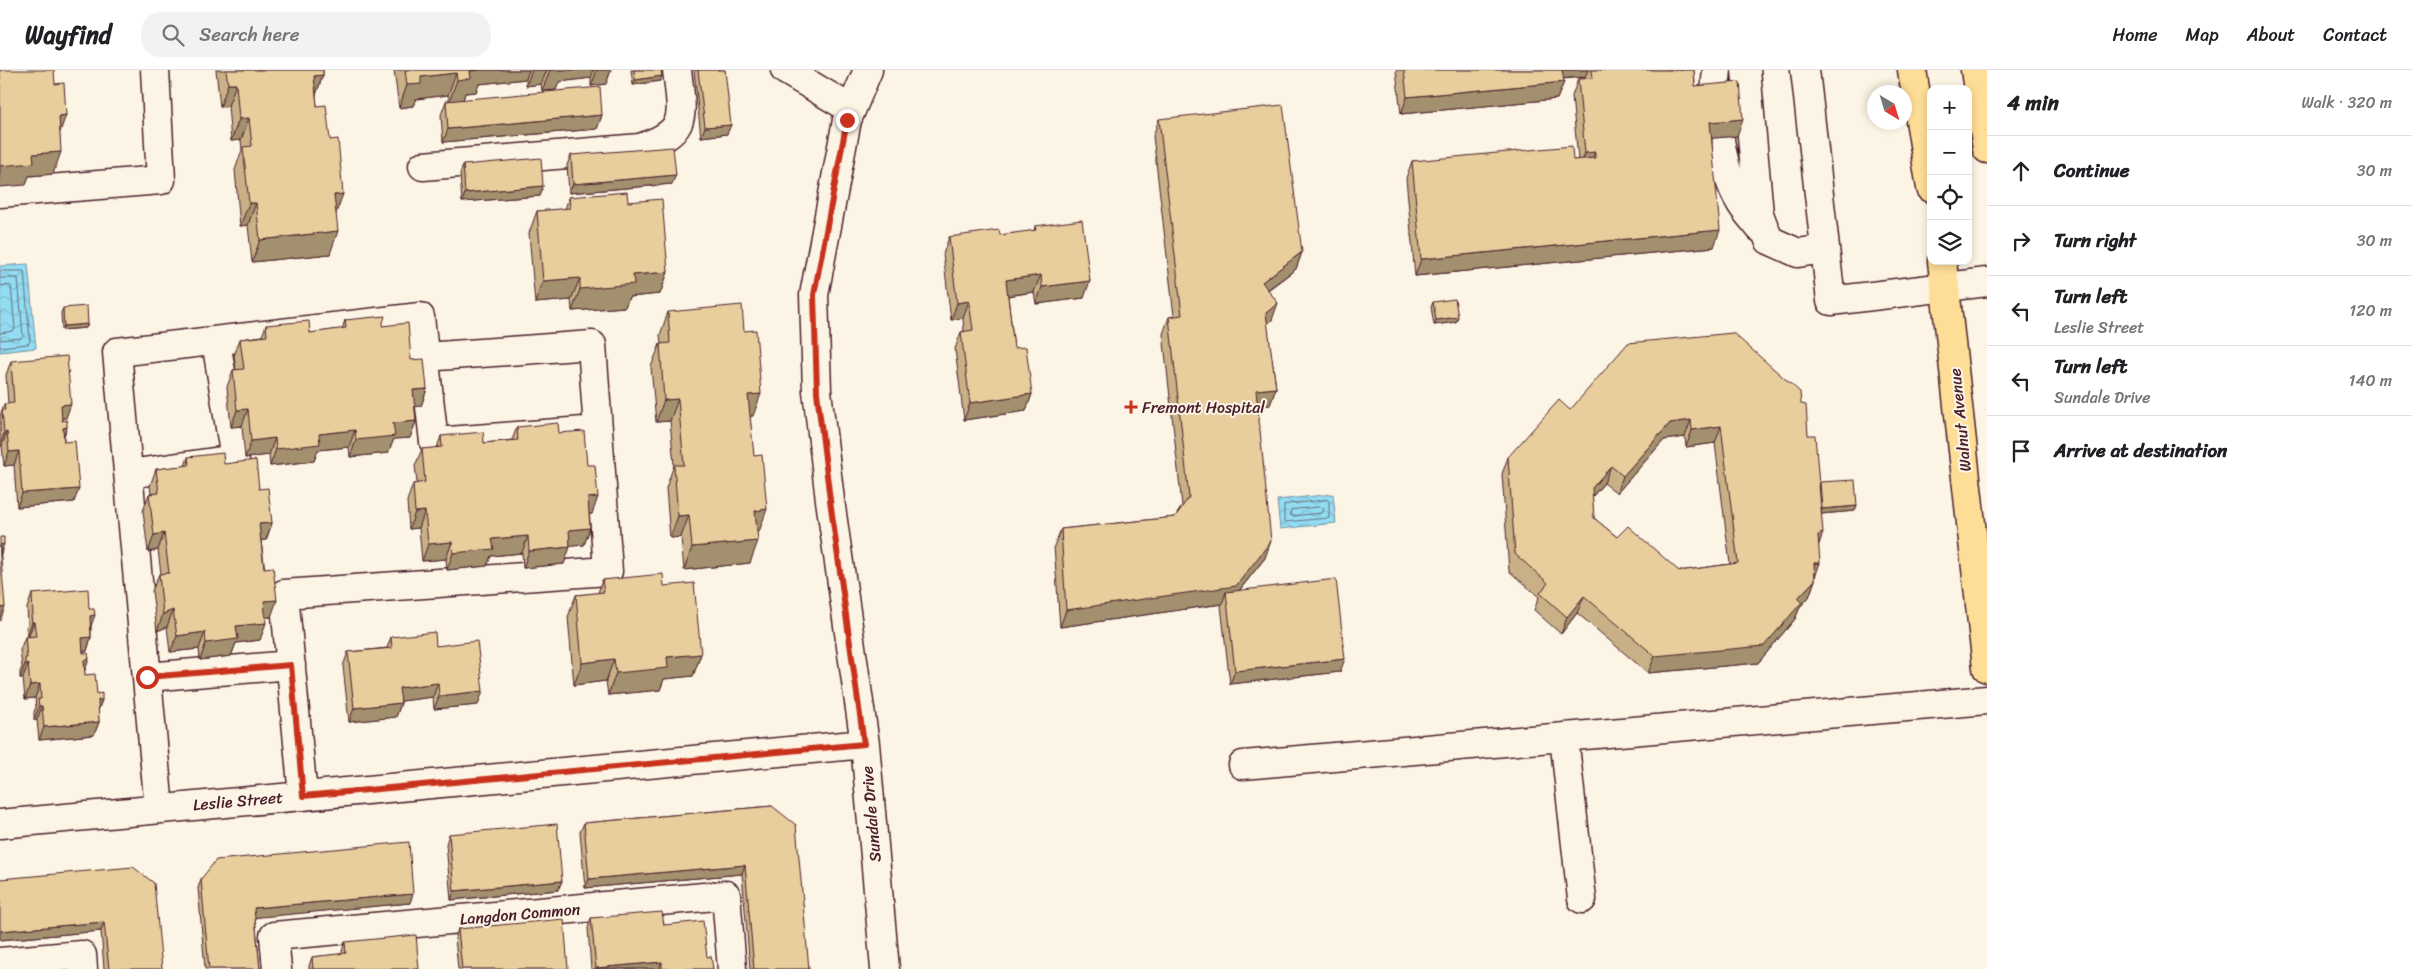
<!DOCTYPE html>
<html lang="en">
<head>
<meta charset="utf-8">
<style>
	:root { --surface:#fff; --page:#f2f2f2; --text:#202124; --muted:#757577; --line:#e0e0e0 }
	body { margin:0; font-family:Sriracha,sans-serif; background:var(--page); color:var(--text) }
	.controls { position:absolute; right:15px; top:15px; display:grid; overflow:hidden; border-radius:10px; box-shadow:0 2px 8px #0003 }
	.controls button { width:45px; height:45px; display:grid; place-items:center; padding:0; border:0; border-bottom:1px solid var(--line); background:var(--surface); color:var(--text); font:25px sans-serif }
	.compass { position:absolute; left:1867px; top:15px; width:45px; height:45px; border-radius:50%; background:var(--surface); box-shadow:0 2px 8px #0003; rotate:142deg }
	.stop { position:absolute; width:15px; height:15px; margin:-11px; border:4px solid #c8321e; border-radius:50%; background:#fff }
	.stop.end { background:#c8321e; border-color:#fff; box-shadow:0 1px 5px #0008 }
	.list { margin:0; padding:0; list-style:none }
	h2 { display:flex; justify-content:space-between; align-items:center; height:65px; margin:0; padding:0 20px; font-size:21px }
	h2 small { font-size:16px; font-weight:400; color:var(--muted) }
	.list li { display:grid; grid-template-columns:32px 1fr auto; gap:15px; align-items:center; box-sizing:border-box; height:70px; padding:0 20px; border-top:1px solid var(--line) }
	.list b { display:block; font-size:19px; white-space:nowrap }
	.list p { margin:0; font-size:16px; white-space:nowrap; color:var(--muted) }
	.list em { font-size:16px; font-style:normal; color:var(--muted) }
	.icon { flex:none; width:28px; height:28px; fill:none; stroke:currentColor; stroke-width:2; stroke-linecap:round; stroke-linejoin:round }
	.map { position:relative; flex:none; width:1987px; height:899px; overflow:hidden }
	header { display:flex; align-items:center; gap:30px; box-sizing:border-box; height:70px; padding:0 25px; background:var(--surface); border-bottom:1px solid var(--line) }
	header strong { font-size:24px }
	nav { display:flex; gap:28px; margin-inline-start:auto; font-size:18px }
	.search { width:350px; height:45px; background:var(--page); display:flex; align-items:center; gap:12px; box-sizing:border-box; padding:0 18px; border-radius:20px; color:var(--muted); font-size:19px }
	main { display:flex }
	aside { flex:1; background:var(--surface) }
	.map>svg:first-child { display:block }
	.water { fill:url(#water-waves); stroke:#7591a3 }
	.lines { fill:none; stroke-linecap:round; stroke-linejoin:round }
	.shore { stroke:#676b7b; stroke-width:1 }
	.minor-casing { stroke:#4a1f2b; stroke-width:31 }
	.major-casing { stroke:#4a1f2b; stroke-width:31 }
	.minor { stroke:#fcf5e5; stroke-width:28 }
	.major { stroke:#fedd96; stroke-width:28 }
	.wall { fill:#c8b187; stroke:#4a1f2b; fill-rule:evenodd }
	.shaded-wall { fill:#a2906e; stroke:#4a1f2b }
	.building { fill:#e8ce9d; stroke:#4a1f2b; fill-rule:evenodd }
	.route { stroke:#c8321e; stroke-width:6 }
	.poi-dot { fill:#c8321e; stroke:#fcf5e5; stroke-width:2 }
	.labels { text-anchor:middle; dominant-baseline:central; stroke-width:4; stroke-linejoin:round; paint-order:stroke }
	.poi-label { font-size:16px; fill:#4a1f2b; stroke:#fcf5e5; text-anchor:start }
	.street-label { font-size:16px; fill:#4a1f2b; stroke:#fcf5e5 }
</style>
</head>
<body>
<header>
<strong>Wayfind</strong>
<div class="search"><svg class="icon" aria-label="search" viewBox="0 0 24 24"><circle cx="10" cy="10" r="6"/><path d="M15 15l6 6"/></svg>Search here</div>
<nav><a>Home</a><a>Map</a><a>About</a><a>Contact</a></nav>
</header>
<main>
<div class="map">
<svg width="1987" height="899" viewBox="0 0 1987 899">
	<defs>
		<pattern id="water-waves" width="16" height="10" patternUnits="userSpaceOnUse" patternTransform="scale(1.25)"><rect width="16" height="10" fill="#92ddf3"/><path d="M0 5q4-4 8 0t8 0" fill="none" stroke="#7fbdd0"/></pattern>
	</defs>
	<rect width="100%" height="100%" fill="#fcf5e5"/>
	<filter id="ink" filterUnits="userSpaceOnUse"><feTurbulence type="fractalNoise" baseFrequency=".02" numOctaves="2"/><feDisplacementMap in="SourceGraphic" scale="10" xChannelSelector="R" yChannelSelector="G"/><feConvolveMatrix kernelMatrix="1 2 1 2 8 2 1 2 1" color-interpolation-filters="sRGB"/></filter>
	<g filter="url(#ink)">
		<path class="water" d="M28 194 36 278 0 282V196Z
			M1333 424 1336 453 1280 459 1277 430Z"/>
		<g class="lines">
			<path class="shore" d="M0 201H24L30 271 28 274 0 277
				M0 208H18L23 266 21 268 0 270
				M0 215 11 216 15 259 13 261 0 263
				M1327 430 1329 432V448L1284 452V435Z
				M1321 437 1324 439 1322 443 1292 446 1290 445 1291 440Z"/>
			<g class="minor-casing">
				<path id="minor" d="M785 0 851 39
					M868 0 847 50 814 225 817 321 830 430 865 674 885 899
					M1717 0C1712 35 1721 99 1739 130 1744 140 1753 149 1760 158
					M1746 0 1759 144 1769 170 1798 183 1824 179
					M1805 0 1831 231 1987 212
					M423 96 640 78C690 61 682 46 677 0
					M0 123 161 110 155 0
					M129 404 235 389 216 271
					M147 607 291 595
					M1564 667 1582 829
					M1243 695 1987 630
					M303 726 284 524 608 501 592 275 424 287
					M159 739 117 282 420 247 434 372 598 360
					M0 754 865 674
					M0 892 82 885 83 899
					M277 899 274 866 726 825 732 899"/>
			</g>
			<g class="major-casing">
				<path id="major" d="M1912 0 1931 118
					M1975 0 1987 79
					M1942 191 1987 598"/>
			</g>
			<use href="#minor" class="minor"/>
			<use href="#major" class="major"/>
		</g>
		<path class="wall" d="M216 0H323V5L316 25 317 36 336 144 330 184 252 192 248 155 240 156 235 100 242 80 241 70 231 71 228 36 220 37Z
			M394 0H611L606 14 591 16V8L559 12 556 20 542 21 541 14 526 16V9L479 14 476 22 465 23 463 30 602 45 597 59 443 72 441 45 446 31H449L448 25 416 29 413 36 399 38Z
			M631 0H661L660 11 633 15Z
			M694 0H725L727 64 701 67Z
			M1396 0H1694L1695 16 1737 66 1712 68 1714 177 1415 206 1406 108 1412 91 1578 90 1572 26 1578 9H1585V7L1563 9 1564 12 1557 29 1401 44Z
			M1159 49 1302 182 1296 199 1268 220 1272 250 1267 254 1276 318 1270 335 1258 336 1265 488 1239 521 1340 602 1230 614 1221 536 1222 534 1060 557 1054 476 1061 459 1175 447 1182 436 1163 264 1169 247 1174 246 1153 66Z
			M571 85 672 114 569 123 567 95Z
			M463 95 543 116 540 126 462 132 460 104Z
			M569 127 628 132 668 202 660 224 629 227 625 237 572 241 571 230 535 233 529 163 537 141 565 139Z
			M1035 156 1084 228 1036 234 1034 222 1008 226 1014 278 1032 324 1026 341 964 350 955 279 961 262 964 261 963 248 951 250 943 184 949 167 1000 165 1034 161Z
			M1433 232 1456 252 1434 255 1431 237Z
			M63 238 88 254 86 258 62 260 61 243Z
			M668 242 753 346H750L759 462H757L750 493 684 500 681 467 670 468 666 418 674 395 670 351 656 352 651 297 660 274H661L660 265Z
			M345 250 382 256 411 290 427 319 421 336H415L416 351 410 368 394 369 388 383 350 387 349 377 318 380 314 391 270 396 269 385 245 388 242 356 231 357 227 317 233 300H236L234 286 240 269 262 266 266 255 310 263 342 259Z
			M11 291 66 348H62V351L67 357 64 366V372L74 432 17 437 14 395 4 396 2 376H0V346L4 334H8L6 305Z
			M1801 334 1819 416 1820 412 1855 441 1821 444 1815 510 1809 527 1800 537 1795 549 1758 593 1648 603 1577 543 1561 564 1534 540 1539 527 1509 501 1502 404 1508 387 1570 340ZM1685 367 1686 377 1715 373 1730 494 1679 501 1617 467 1594 448 1592 427 1604 413 1617 423 1664 370Z
			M517 357 559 363 592 444H589L590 458 584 475 570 476 564 494 523 498 522 483 491 486 487 496 447 500 446 489 422 491 419 458 409 459 407 431 413 414 417 413 415 396 422 379 437 378 441 366 484 373 512 370Z
			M188 387 224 394 259 419 272 453 266 470H261L271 547H266L260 570 236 573 231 586 200 590 199 579 170 582 167 557 157 561 152 521 159 504H161L158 480 148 482 143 441 149 424H151L150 416 156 399 185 396Z
			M602 510 664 516 701 584 693 606 664 609 660 620 608 625 606 611 574 615 568 547 576 525 598 523Z
			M32 524 91 556V567L87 581H83V583L89 589 84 601 85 605 97 624 102 630 98 640 99 652 94 665 39 670 37 650H34V642L36 637 35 628 25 629 23 608H20V602L22 597 20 580 25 567H29V565H27L26 558 28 553 27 538Z
			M391 567 436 576 478 635 434 639 433 627 401 631V633L396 647 349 652 343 596 348 582 387 578Z
			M772 736 809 899H750L742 804 585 818 580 762 584 753Z
			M449 764 562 811 558 820 451 830 446 774Z
			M133 797 162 899H104L101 861 0 870Z
			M201 809 410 833 255 847 260 899H205L198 818Z
			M591 848 664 855 707 887 713 899H591L588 858Z
			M458 859 568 899H458L455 868Z
			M345 872 419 899H309V896L312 887 342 884V881Z"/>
		<path class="shaded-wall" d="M479 0H529L526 9 479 14 476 22 465 23 463 30 449 32 457 10 470 1Z
			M532 0H547L541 14 526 16Z
			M550 0H594L591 8 559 12 556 20 542 21Z
			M597 0H611L606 14 591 16Z
			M1559 0H1588L1585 7 1555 9Z
			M456 3 448 25 416 29 413 36 399 38 407 15 421 7Z
			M323 5 315 27 314 6Z
			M662 6 660 11 633 15 635 10Z
			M1564 12 1557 29 1401 44 1407 27Z
			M228 14H236L228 36 220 37Z
			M66 45 58 68 59 46Z
			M602 45 597 59 443 72 448 59Z
			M249 48 241 70 231 71 239 49Z
			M1743 49 1737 66 1704 69 1710 52Z
			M731 55 727 64 701 67 705 57Z
			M61 82 53 104 29 106 26 115 0 117V96L33 84Z
			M1595 82 1588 99 1579 100 1585 83Z
			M676 105 672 114 569 123 573 114Z
			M543 116 540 126 462 132 465 123Z
			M343 124 335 146 334 125Z
			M249 133H256L248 155 240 156Z
			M1720 160 1714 177 1415 206 1421 189Z
			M338 161 330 184 252 192 260 170Z
			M1302 182 1296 199 1256 228 1262 212Z
			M668 202 660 224 629 227 625 237 572 241 580 219 633 205Z
			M1041 205 1034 222 999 227 1006 210Z
			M580 208 571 230 535 233 543 211Z
			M1090 211 1084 228 1036 234 1042 217Z
			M969 231 963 248 951 250 957 233Z
			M1278 233 1272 250 1260 260 1266 243Z
			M1458 247 1456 252 1434 255 1436 250Z
			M88 254 86 258 62 260 64 256Z
			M1276 318 1270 335 1250 337 1256 320Z
			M427 319 421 336 407 337 413 320Z
			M761 324 753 346 740 347 748 325Z
			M1032 324 1026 341 964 350 970 333Z
			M678 329 670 351 656 352 664 330Z
			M71 334 66 348 56 349 61 335Z
			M248 339 242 356 231 357 237 340Z
			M1691 350 1685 367 1664 370 1617 423 1623 406 1670 353Z
			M416 351 410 368 394 369 388 383 350 387 356 370 393 353Z
			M1721 356 1715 373 1686 377 1692 360Z
			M67 357 62 370 63 358Z
			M355 360 349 377 318 380 314 391 270 396 276 379 319 364Z
			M7 362 2 376H0L4 363Z
			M275 368 269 385 245 388 251 371Z
			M19 381 14 395 4 396 9 382Z
			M1611 396 1604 413 1585 435 1592 418Z
			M79 419 74 432 17 437 22 423Z
			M598 427 592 444H581L588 428Z
			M1857 436 1855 441 1821 444 1822 439Z
			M767 439 759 462 747 463 755 441Z
			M425 441 419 458 409 459 415 442Z
			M689 445 681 467 670 468 678 446Z
			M272 453 266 470 253 471 259 454Z
			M590 458 584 475 563 477 569 460Z
			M164 463 158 480 148 482 154 465Z
			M1823 463 1817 480 1818 465Z
			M528 466 522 483 491 486 487 496 447 500 453 483 492 469Z
			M758 471 750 493 684 500 692 477Z
			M1271 471 1265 488 1229 533 1226 522 1222 534 1060 557 1066 540Z
			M452 472 446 489 422 491 428 474Z
			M4 474 0 487V475Z
			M570 477 564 494 523 498 529 481Z
			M1814 493H1820L1814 510Z
			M1815 510 1809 527 1800 537 1795 549 1758 593 1648 603 1655 586 1798 528Z
			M1584 526 1577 543 1561 564 1567 547Z
			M277 530 271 547 257 548 264 531Z
			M5 537 0 551V538Z
			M173 540 167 557 157 561 163 544Z
			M95 545 90 559V546Z
			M32 552H34L29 565H27Z
			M266 553 260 570 236 573 231 586 200 590 206 573 236 556Z
			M205 562 199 579 170 582 177 566Z
			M91 567 87 581 77 582 82 568Z
			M701 584 693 606 664 609 660 620 608 625 616 603 667 587Z
			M89 589 84 603V590Z
			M614 589 606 611 574 615 582 593Z
			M1345 589 1340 602 1230 614 1235 601Z
			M25 594H28L23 608H20Z
			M438 613 433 627 394 632 399 618Z
			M40 614 35 628 25 629 30 615Z
			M483 621 478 635 434 639 439 626Z
			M98 630H102L97 644Z
			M401 633 396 647 349 652 354 638Z
			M39 636H42L37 650H34Z
			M99 652 94 665 39 670 44 657Z
			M745 795 742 804 585 818 589 809Z
			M562 811 558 820 451 830 454 821Z
			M413 824 410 833 251 848 254 838Z
			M104 852 101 861 0 870V861Z
			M662 892 659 899H595L596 898Z"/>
		<path class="building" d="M0 0H54L55 14 64 13 66 45 59 46 61 82 33 84 34 93 0 96Z
			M226 0H323V5L314 6 317 36 326 35 330 70 338 69 343 124 334 125 338 161 260 170 256 133H249L243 77 252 76 249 48 239 49 236 14H228Z
			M405 0H479L470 1 471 8 457 10 456 3 421 7V14L407 15Z
			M634 0H661L662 6 635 10Z
			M698 0H725L731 55 705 57Z
			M1404 0H1562L1564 12 1407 27Z
			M1592 0H1694L1695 16 1740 12 1743 49 1710 52 1720 160 1421 189 1412 91 1572 76 1573 90 1595 88V82L1585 83 1578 9 1593 8Z
			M600 17 602 45 448 59 446 31Z
			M1283 35 1302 182 1262 212 1278 233 1266 243 1276 318 1256 320 1271 471 1236 516 1066 540 1061 459 1175 447 1189 427 1169 247 1182 245 1159 49Z
			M673 77 676 105 573 114 571 85Z
			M541 88 543 116 465 123 463 95Z
			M627 122 628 132 662 129 668 202 633 205 634 214 580 219V208L543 211 537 141 570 138 569 127Z
			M1082 150 1090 211 1042 217 1041 205 1006 210 1014 278 1026 277 1032 324 970 333 961 262 973 260 969 231 957 233 949 167 999 160 1000 165 1036 160 1035 156Z
			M1455 229 1458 247 1436 250 1433 232Z
			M742 235 744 261 756 260 761 324 748 325 754 386 762 385 767 439 755 441 758 471 692 477 689 445 678 446 674 395H684L678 329 664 330 660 274 670 273 668 242Z
			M87 236 88 254 64 256 63 238Z
			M385 246 382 256 408 253 411 290 424 289 427 319 413 320 416 351 393 353 395 366 356 370 355 360 319 364 320 374 276 379 275 368 251 371 248 339 237 340 233 300 244 299 240 269 267 266 266 255 309 251 310 263 346 258 345 250Z
			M1733 263 1800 322 1801 334 1806 335 1808 365H1815L1823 463 1818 465 1820 493H1814L1815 510 1798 528 1802 532 1764 576 1655 586 1584 526 1567 547 1540 523 1548 513 1515 484 1508 387 1559 330 1570 340 1628 273ZM1691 350 1692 360 1721 356 1738 493 1679 501 1628 456 1617 467 1594 448 1592 418 1611 396 1623 406 1670 353Z
			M67 286 71 334 61 335 62 351 67 350V357L63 358 64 372 75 371 79 419 22 423 19 381 9 382 7 362 4 363 2 340H5L4 334 14 333 11 291Z
			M558 353 559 363 584 361 587 395H595L598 427 588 428 590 458 569 460 570 477 529 481 528 466 492 469 494 479 453 483 452 472 428 474 425 441 415 442 413 414 425 412 422 379 442 377 441 366 483 362 484 373 518 370 517 357Z
			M223 383 224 394 256 390 259 419 268 418 272 453 259 454 264 498 273 497 277 530 264 531 266 553 236 556 238 569 206 573 205 562 177 566 173 540 163 544 159 504 169 503 164 463 154 465 149 424 159 423 156 399 189 395 188 387Z
			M1855 410 1857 436 1822 439 1820 412Z
			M0 467H4V474L0 475Z
			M0 476 5 537 0 538Z
			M663 504 664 516 694 513 701 584 667 587 668 598 616 603 614 589 582 593 576 525 604 522 602 510Z
			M1336 509 1345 589 1235 601 1226 522Z
			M88 519 89 539H94L95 545 90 546 91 567 82 568 83 583H88L89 589 84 590 85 605 95 604 97 624 102 623V630H98L99 652 44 657 42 636H39L38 629H41L40 614 30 615 28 594H25V588H27L25 567 36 566 34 552H32L31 545H33L32 524Z
			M435 562 436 576 477 571 483 621 439 626 438 613 399 618 401 633 354 638 348 582 392 578 391 567Z
			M772 736 796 755 809 899H754L745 795 589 809 584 753Z
			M557 754 562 811 454 821 449 764Z
			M409 772 413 824 254 838 260 899H209L201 809 216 790Z
			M133 797 154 813 162 899H109L104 852 0 861V809Z
			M662 842 664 855 703 851 707 887 711 886 713 899H662V892L596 898 591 848Z
			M564 849 568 899H462L458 859Z
			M416 865 419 899H313L312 887 346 883 345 872Z"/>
	</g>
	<g class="lines" filter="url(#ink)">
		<path class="route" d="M147 607 291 595 303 726 864 674 830 430 817 322 814 225 847 50"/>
	</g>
	<path class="poi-dot" d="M1128.5 329.5h5v5h5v5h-5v5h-5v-5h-5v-5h5z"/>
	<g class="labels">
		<g class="poi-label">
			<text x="1142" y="337">Fremont Hospital</text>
		</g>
		<g class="street-label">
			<text transform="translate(1960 350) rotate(-96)">Walnut Avenue</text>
			<text transform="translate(238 731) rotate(-5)">Leslie Street</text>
			<text transform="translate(871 744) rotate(-95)">Sundale Drive</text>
			<text transform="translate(520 844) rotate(-5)">Langdon Common</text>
		</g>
	</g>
</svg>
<div class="controls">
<button>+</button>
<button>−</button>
<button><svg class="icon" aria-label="locate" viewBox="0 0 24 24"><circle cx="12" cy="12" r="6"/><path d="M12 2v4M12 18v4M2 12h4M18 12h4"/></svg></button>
<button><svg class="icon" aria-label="layers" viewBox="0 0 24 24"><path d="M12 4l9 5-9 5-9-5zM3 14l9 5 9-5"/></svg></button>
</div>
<svg class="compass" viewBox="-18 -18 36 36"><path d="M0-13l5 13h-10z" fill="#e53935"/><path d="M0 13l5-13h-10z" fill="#757577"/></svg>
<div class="stop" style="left:147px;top:607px"></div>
<div class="stop end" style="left:847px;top:50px"></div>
</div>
<aside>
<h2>4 min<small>Walk · 320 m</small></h2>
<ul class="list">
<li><svg class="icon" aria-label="ahead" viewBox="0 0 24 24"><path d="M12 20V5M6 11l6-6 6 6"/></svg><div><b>Continue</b></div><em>30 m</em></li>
<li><svg class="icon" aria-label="right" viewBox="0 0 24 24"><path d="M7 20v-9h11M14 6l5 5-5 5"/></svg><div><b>Turn right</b></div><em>30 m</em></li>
<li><svg class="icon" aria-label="left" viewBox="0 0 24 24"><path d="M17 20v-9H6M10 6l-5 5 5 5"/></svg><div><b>Turn left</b><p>Leslie Street</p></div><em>120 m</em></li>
<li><svg class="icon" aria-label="left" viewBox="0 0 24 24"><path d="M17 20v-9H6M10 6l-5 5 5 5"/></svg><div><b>Turn left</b><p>Sundale Drive</p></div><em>140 m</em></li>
<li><svg class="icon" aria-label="arrive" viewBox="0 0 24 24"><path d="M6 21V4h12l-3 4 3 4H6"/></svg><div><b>Arrive at destination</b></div></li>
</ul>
</aside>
</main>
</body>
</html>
